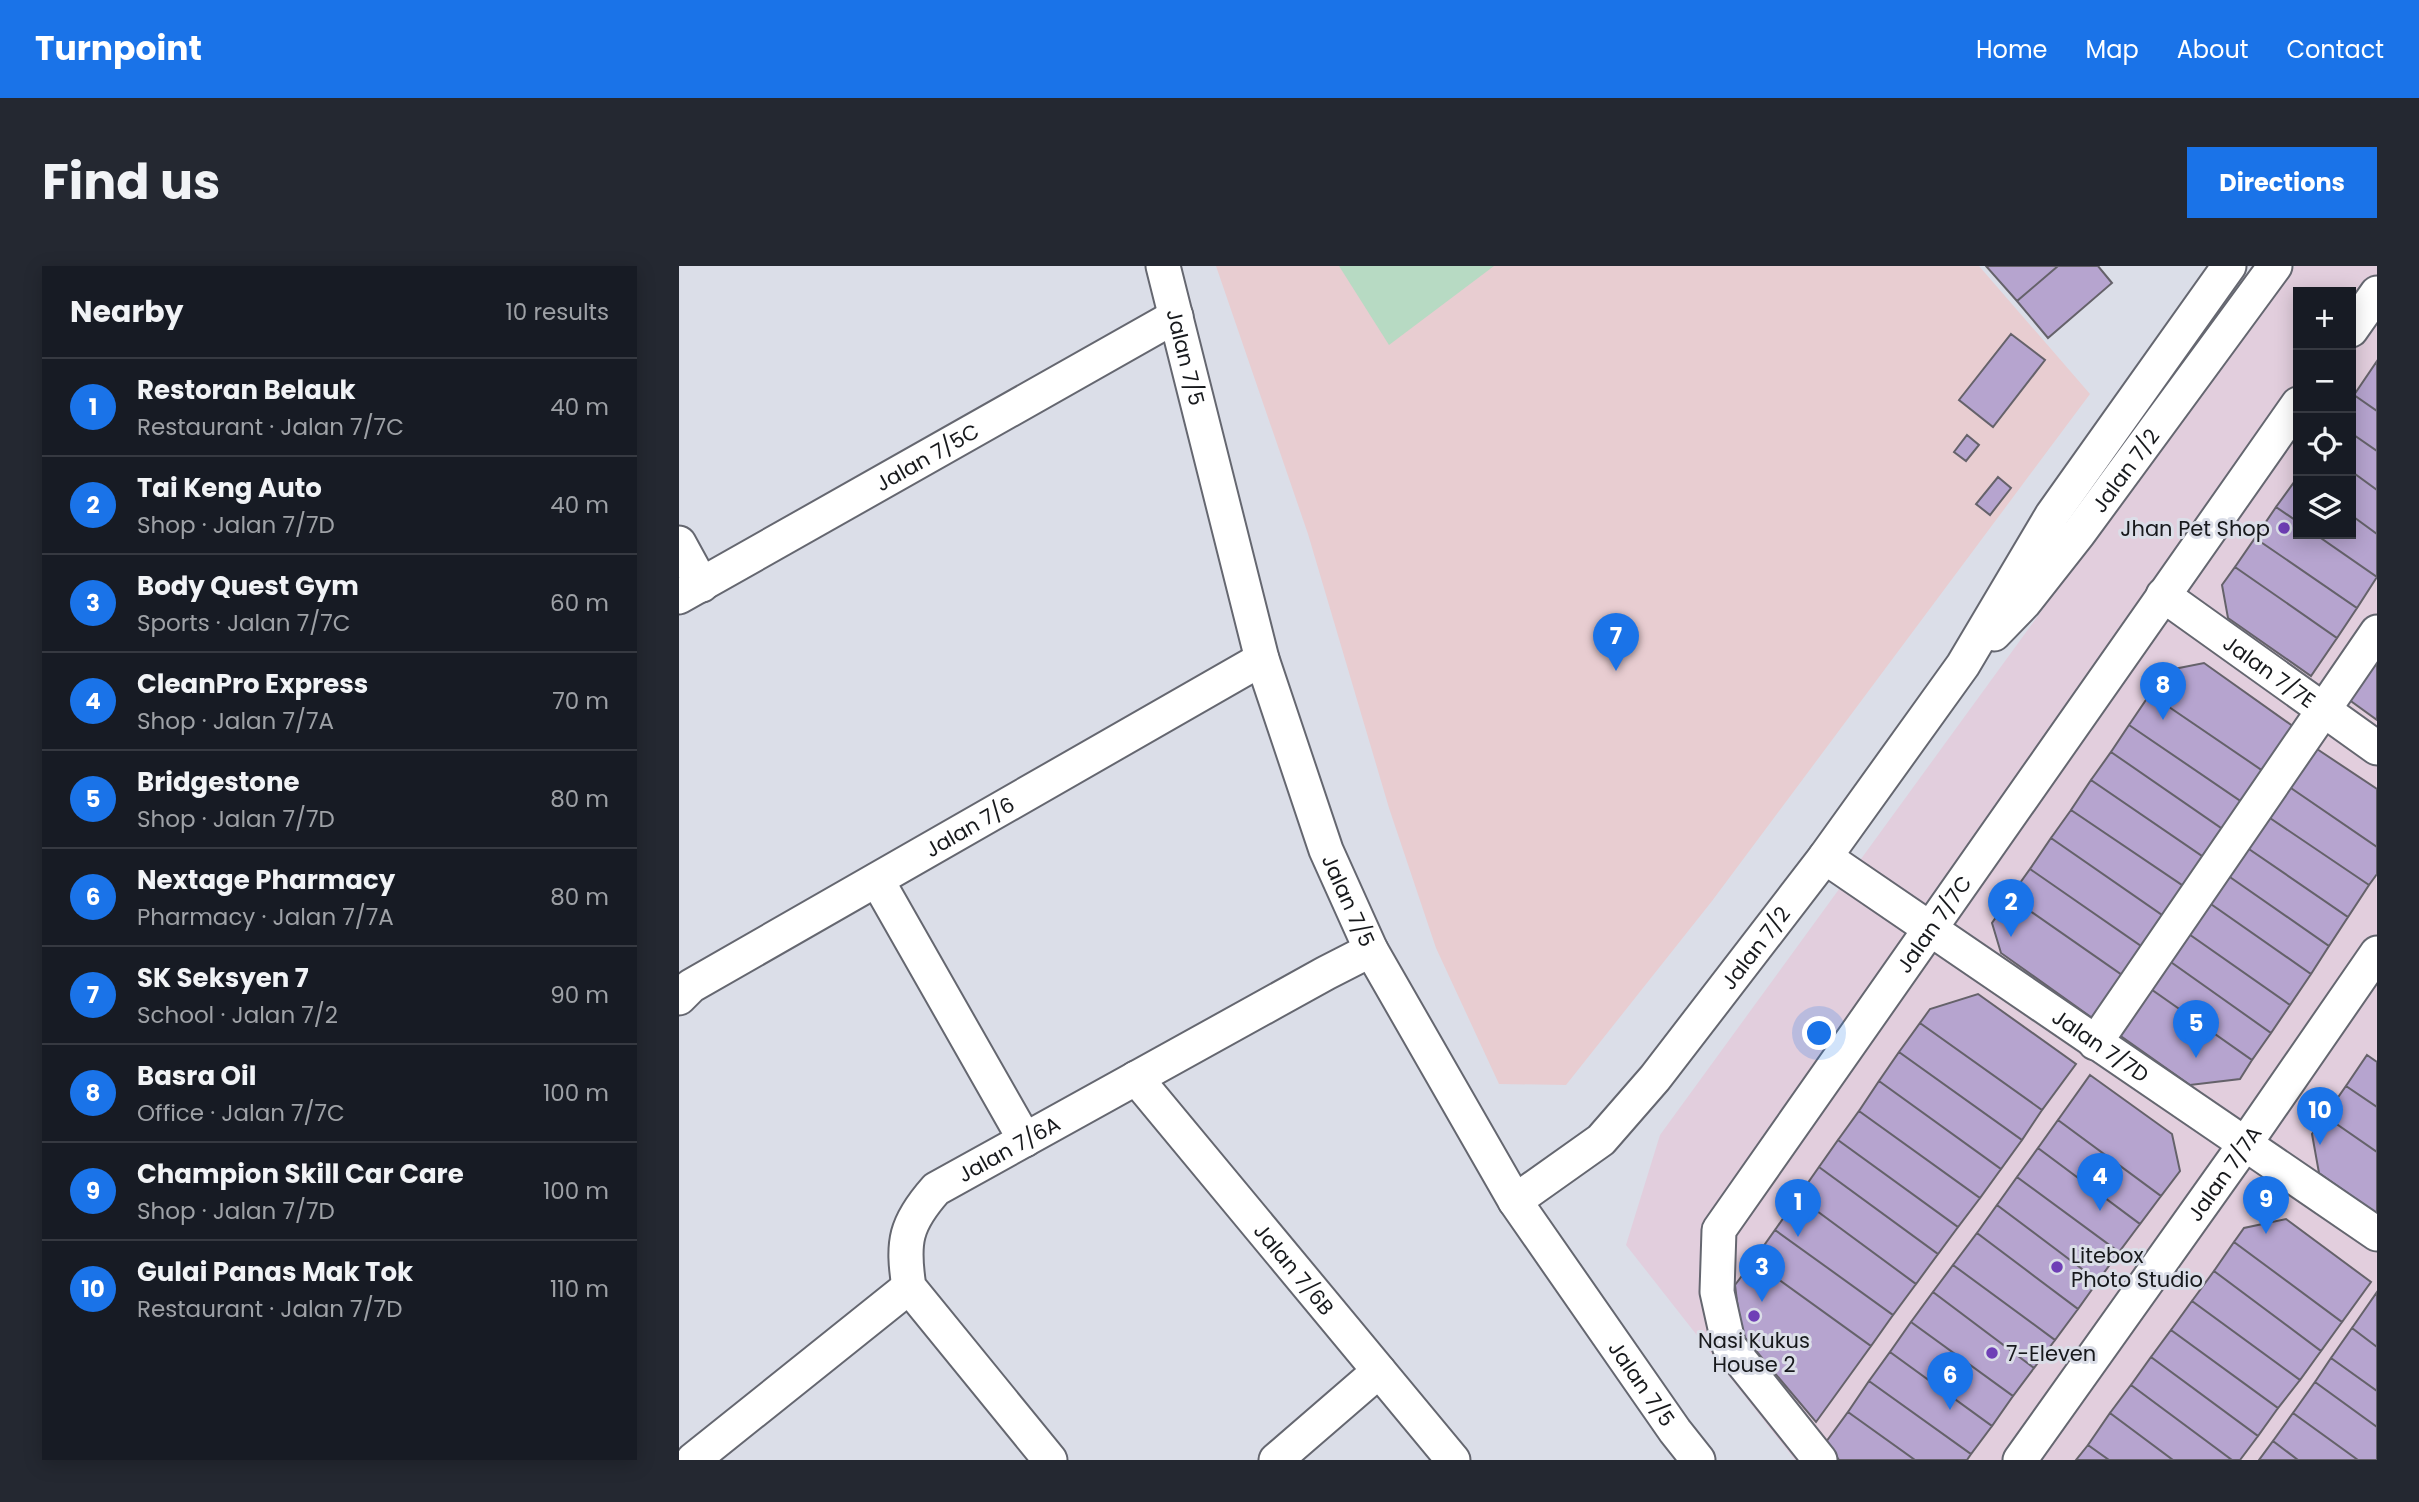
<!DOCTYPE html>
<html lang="en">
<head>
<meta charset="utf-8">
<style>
	:root { --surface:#171b24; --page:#242831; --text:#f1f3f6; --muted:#9ea1a6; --line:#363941; --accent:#1a73e8 }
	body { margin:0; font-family:Poppins,sans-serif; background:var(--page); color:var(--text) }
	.controls { position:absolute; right:21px; top:21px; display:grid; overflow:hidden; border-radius:0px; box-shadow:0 4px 18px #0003 }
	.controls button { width:63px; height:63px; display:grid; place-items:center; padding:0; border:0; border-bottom:2px solid var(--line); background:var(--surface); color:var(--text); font:35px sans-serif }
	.you { position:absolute; left:1141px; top:768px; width:24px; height:24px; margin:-18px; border:5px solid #fff; border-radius:50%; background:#1a73e8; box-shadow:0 0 0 10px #1a73e833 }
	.badge { display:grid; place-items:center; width:46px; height:46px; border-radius:50%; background:var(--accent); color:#fff; font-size:23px; font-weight:700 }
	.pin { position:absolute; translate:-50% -58px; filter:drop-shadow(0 2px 4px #0008) }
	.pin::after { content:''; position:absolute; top:37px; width:24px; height:21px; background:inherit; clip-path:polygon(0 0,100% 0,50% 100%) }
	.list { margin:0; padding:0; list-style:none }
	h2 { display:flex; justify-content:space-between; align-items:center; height:91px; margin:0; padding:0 28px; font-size:30px }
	h2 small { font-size:23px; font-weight:400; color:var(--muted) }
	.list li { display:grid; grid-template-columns:46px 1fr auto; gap:21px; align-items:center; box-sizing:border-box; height:98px; padding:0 28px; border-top:2px solid var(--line) }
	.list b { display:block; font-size:26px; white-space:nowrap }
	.list p { margin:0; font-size:23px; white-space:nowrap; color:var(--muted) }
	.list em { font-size:23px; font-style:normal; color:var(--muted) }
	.icon { flex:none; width:38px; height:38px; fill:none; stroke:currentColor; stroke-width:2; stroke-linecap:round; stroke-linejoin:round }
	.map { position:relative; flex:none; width:1698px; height:1194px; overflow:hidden; border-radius:0px }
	header { display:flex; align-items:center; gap:42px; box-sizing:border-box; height:98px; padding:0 35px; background:var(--accent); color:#fff }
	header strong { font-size:33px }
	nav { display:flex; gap:38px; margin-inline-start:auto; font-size:24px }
	.intro { display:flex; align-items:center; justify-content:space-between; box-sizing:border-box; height:168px; padding:0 42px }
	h1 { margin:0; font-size:49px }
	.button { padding:18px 32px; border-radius:0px; background:var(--accent); color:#fff; font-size:24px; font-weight:700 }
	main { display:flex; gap:42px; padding:0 42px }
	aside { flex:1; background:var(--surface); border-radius:0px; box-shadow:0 4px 18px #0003 }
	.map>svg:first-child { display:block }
	.commercial { fill:#e2cedd; fill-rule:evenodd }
	.education { fill:#e8cdd1 }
	.green { fill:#b7dac3 }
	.building { fill:#b6a4cf; stroke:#65626a; stroke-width:2 }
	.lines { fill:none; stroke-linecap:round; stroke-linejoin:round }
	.minor-casing { stroke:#656770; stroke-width:37 }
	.minor { stroke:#fff; stroke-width:33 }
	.poi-dot { fill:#6f3fb6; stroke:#dbdee8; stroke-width:2.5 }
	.labels { text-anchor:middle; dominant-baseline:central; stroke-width:6; stroke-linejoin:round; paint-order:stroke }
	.street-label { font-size:21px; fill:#17191c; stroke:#dbdee8 }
	.poi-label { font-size:21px; fill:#17191c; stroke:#dbdee8; text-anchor:start }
</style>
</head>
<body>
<header>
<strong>Turnpoint</strong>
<nav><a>Home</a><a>Map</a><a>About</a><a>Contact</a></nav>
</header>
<div class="intro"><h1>Find us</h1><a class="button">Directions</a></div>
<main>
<aside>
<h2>Nearby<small>10 results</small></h2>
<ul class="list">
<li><span class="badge">1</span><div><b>Restoran Belauk</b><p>Restaurant · Jalan 7/7C</p></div><em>40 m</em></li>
<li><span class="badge">2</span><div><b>Tai Keng Auto</b><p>Shop · Jalan 7/7D</p></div><em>40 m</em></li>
<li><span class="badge">3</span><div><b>Body Quest Gym</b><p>Sports · Jalan 7/7C</p></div><em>60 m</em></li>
<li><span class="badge">4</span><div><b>CleanPro Express</b><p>Shop · Jalan 7/7A</p></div><em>70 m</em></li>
<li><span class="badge">5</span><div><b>Bridgestone</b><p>Shop · Jalan 7/7D</p></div><em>80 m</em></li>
<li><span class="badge">6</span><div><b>Nextage Pharmacy</b><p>Pharmacy · Jalan 7/7A</p></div><em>80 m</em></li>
<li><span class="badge">7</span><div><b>SK Seksyen 7</b><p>School · Jalan 7/2</p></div><em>90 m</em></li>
<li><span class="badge">8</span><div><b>Basra Oil</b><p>Office · Jalan 7/7C</p></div><em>100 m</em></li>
<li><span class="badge">9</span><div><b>Champion Skill Car Care</b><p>Shop · Jalan 7/7D</p></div><em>100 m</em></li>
<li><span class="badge">10</span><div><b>Gulai Panas Mak Tok</b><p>Restaurant · Jalan 7/7D</p></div><em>110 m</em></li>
</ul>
</aside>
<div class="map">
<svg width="1698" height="1194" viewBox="0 0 1698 1194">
	<rect width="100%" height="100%" fill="#dbdee8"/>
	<path class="commercial" d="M1616 0H1698V1194H1116L947 979 981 869 1487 174ZM1619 26H1672V268H1619Z"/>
	<path class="education" d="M537 0H1300L1411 128 1033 635 887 819 820 818 757 682 710 542 629 268Z"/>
	<path class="green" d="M660 0H815L710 79Z"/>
	<path class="building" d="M1307 0H1379L1338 35Z
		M1379 0H1419L1433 17 1369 72 1338 35Z
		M1332 68 1366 94 1314 161 1280 134Z
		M1698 95V145L1675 129Z
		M1675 129 1698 145V185L1672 167V133Z
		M1672 167 1698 185V224L1672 205Z
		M1288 169 1300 179 1287 195 1275 186Z
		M1672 205 1698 224V268L1672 249Z
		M1319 211 1332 222 1311 249 1297 238Z
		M1618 212 1619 213V256L1597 241Z
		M1597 241 1619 256V268H1636L1698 311 1678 342 1576 272Z
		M1672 249 1698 268V311L1636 268H1672Z
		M1576 272 1678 342 1658 372 1556 301Z
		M1556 301 1658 372 1632 410 1549 352 1543 319Z
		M1698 393V454L1669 433Z
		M1525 397 1615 461 1584 505 1471 428 1485 405Z
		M1471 428 1584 505 1563 536 1450 459Z
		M1450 459 1563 536 1545 564 1432 486Z
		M1635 481 1698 523V581L1609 520Z
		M1432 486 1545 564 1526 592 1412 514Z
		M1412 514 1526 592 1506 621 1392 544Z
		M1609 520 1698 581V608L1690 619 1588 550Z
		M1392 544 1506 621 1486 651 1372 572Z
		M1588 550 1690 619 1669 651 1567 581Z
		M1372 572 1486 651 1465 682 1351 603Z
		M1567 581 1669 651 1650 680 1548 609Z
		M1351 603 1465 682 1446 711 1331 631Z
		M1548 609 1650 680 1632 708 1529 636Z
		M1331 631 1446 711 1416 754 1322 687 1313 657Z
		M1529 636 1632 708 1611 739 1507 666Z
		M1507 666 1611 739 1592 767 1489 694Z
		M1489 694 1592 767 1573 794 1469 721Z
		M1469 721 1573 794 1561 813 1511 819 1436 766Z
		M1299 728 1397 798 1363 844 1241 757 1251 743Z
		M1241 757 1363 844 1343 874 1220 786Z
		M1220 786 1343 874 1322 903 1200 815Z
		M1688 789 1698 796V841L1667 820Z
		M1411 809 1493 868 1501 905 1482 930 1379 854Z
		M1200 815 1322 903 1301 932 1180 845Z
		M1667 820 1698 841V886L1646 850Z
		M1180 845 1301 932 1279 961 1159 874Z
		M1646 850 1698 886V948L1640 907 1633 868Z
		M1379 854 1482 930 1461 958 1359 882Z
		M1159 874 1279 961 1259 988 1140 901Z
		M1359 882 1461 958 1440 986 1338 911Z
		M1140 901 1259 988 1237 1018 1119 931Z
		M1338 911 1440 986 1419 1015 1318 939Z
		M1119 931 1237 1018 1214 1049 1096 964Z
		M1318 939 1419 1015 1399 1043 1298 967Z
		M1607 953 1692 1016 1663 1056 1555 976 1565 962Z
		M1096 964 1214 1049 1192 1080 1074 995Z
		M1298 967 1399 1043 1376 1074 1274 999Z
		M1555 976 1663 1056 1642 1085 1535 1005Z
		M1074 995 1192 1080 1137 1156 1062 1067 1056 1019Z
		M1274 999 1376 1074 1355 1102 1254 1026Z
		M1535 1005 1642 1085 1621 1114 1513 1035Z
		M1254 1026 1355 1102 1334 1130 1232 1056Z
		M1698 1026V1081L1673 1062Z
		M1513 1035 1621 1114 1599 1142 1492 1064Z
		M1232 1056 1334 1130 1313 1160 1211 1086Z
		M1673 1062 1698 1081V1125L1652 1092Z
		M1492 1064 1599 1142 1579 1170 1472 1091Z
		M1211 1086 1313 1160 1292 1188 1190 1115Z
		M1472 1091 1579 1170 1561 1194H1553L1452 1119Z
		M1652 1092 1698 1125V1161L1636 1116Z
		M1190 1115 1292 1188 1288 1194H1236L1169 1146Z
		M1636 1116 1698 1161V1194H1679L1614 1147Z
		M1452 1119 1553 1194H1494L1431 1147Z
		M1169 1146 1236 1194H1160L1147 1176Z
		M1431 1147 1494 1194H1430L1409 1179Z
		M1614 1147 1679 1194H1619L1594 1175Z
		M1594 1175 1619 1194H1580Z
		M1409 1179 1430 1194H1397Z"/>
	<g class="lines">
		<g class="minor-casing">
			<g id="minor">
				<path id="s1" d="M484 0 583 393 647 584 692 684 836 935 996 1165 1019 1194"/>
				<path d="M1672 64 1698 27"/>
				<path d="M0 277 23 319"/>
				<path id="s2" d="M1484 329 1698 482"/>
				<path id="s3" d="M0 331 497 50"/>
				<path id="s4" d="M1315 368 1345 337 1400 267 1596 0"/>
				<path id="s5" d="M1146 591 1698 968"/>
				<path d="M198 614 346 874"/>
				<path id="s6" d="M0 732 12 720 583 393"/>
				<path d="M1416 777 1698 366"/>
				<path id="s7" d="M457 812 774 1194"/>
				<path id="s8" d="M836 935 922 874 976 812 1146 591 1284 399 1373 249 1550 0"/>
				<path d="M14 1194 230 1021"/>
				<path id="s9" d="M371 1194 230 1021C223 976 226 958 257 923L647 707 692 684"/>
				<path d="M597 1194 700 1105"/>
				<path id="s10" d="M1141 1194 1050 1080 1038 1026 1040 964 1619 138"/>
				<path id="s11" d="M1341 1194 1566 878 1698 687"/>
			</g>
		</g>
		<use href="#minor" class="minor"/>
	</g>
	<g class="poi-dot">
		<circle cx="1605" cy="262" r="7"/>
		<circle cx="1378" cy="1001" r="7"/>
		<circle cx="1075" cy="1050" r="7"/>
		<circle cx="1313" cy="1087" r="7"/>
	</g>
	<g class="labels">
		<g class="street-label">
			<text stroke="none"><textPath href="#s1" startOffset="94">Jalan 7/5</textPath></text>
			<text stroke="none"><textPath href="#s3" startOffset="285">Jalan 7/5C</textPath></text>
			<text stroke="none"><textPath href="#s4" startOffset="210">Jalan 7/2</textPath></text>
			<text stroke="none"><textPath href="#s2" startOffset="131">Jalan 7/7E</textPath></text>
			<text stroke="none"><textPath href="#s6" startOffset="338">Jalan 7/6</textPath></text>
			<text stroke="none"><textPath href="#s1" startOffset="662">Jalan 7/5</textPath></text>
			<text stroke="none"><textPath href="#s10" startOffset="637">Jalan 7/7C</textPath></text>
			<text stroke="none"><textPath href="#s8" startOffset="352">Jalan 7/2</textPath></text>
			<text stroke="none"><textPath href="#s5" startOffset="334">Jalan 7/7D</textPath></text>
			<text stroke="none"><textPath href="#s9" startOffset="413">Jalan 7/6A</textPath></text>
			<text stroke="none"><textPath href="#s11" startOffset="352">Jalan 7/7A</textPath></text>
			<text stroke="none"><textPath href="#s7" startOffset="248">Jalan 7/6B</textPath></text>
			<text stroke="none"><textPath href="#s1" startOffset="1228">Jalan 7/5</textPath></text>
		</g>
		<g class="poi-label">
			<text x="1591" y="262" text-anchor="end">Jhan Pet Shop</text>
			<text x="1392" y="989">Litebox<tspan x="1392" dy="24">Photo Studio</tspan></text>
			<text x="1075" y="1074" text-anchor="middle">Nasi Kukus<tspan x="1075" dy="24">House 2</tspan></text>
			<text x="1327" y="1087">7-Eleven</text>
		</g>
	</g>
</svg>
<div class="controls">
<button>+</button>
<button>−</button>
<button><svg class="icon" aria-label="locate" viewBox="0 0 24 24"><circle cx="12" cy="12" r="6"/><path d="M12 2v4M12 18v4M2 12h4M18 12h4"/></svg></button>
<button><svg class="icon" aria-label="layers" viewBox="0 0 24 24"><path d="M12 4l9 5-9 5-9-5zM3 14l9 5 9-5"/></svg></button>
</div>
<div class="you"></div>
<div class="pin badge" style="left:1119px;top:971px">1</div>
<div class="pin badge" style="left:1332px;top:671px">2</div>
<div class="pin badge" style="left:1083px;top:1036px">3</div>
<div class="pin badge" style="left:1421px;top:945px">4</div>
<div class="pin badge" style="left:1517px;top:792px">5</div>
<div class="pin badge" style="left:1271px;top:1144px">6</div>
<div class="pin badge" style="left:937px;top:405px">7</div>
<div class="pin badge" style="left:1484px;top:454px">8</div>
<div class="pin badge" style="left:1587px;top:968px">9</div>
<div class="pin badge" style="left:1641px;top:879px">10</div>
</div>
</main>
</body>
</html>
